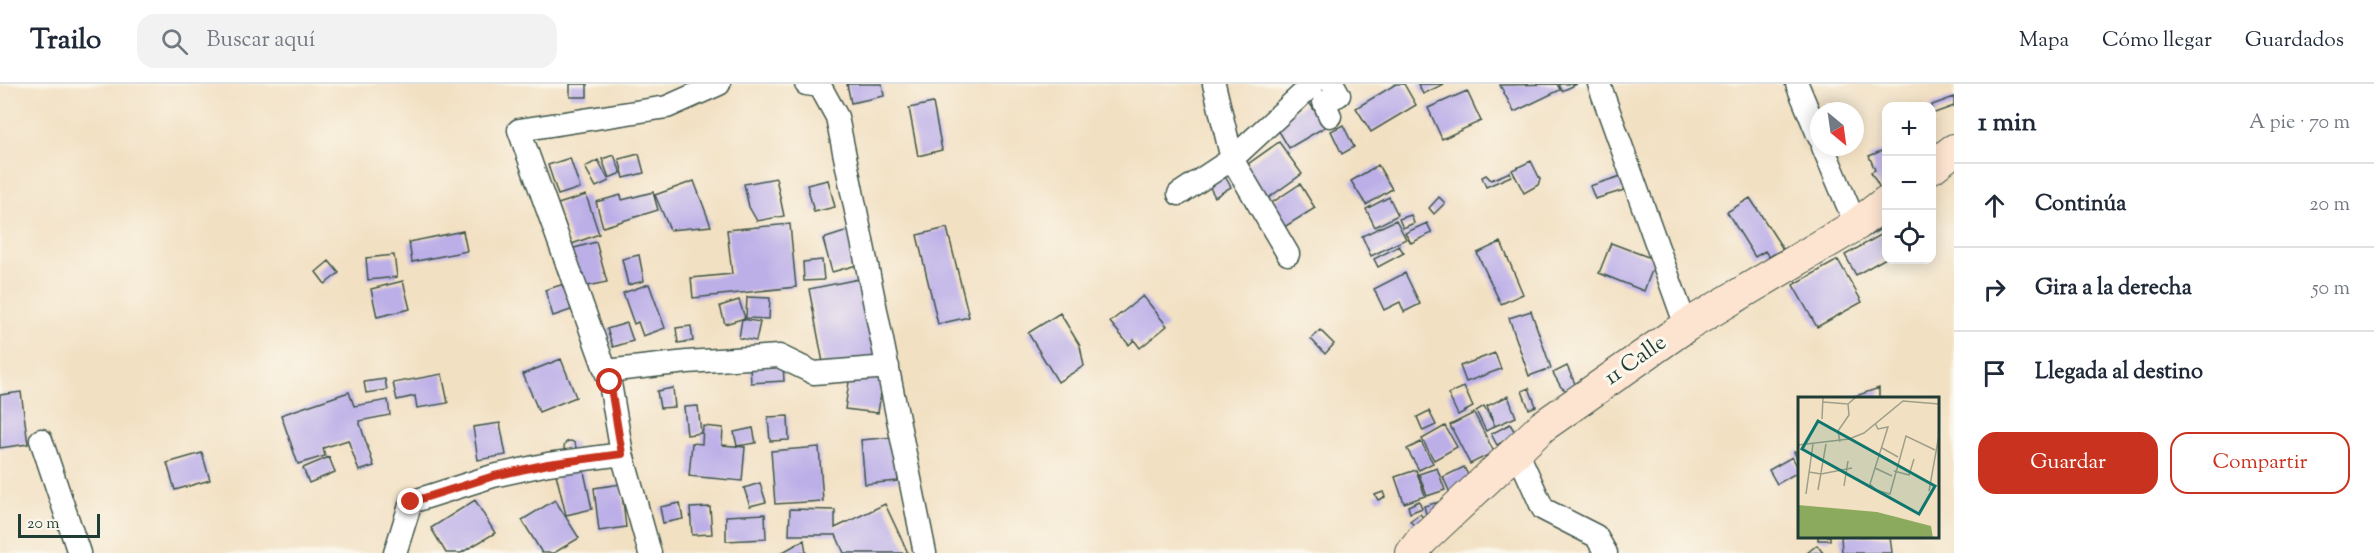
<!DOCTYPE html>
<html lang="es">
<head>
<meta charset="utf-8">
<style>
	:root { --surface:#fff; --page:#f2f2f3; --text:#1f2937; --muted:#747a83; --line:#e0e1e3; --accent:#c8321e }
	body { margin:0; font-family:"Sorts Mill Goudy",serif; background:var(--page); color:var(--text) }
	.controls { position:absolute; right:18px; top:18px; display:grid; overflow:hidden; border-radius:12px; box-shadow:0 3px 15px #0003 }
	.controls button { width:54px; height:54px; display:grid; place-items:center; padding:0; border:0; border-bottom:2px solid var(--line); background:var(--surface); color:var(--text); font:30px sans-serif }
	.compass { position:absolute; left:1810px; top:18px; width:54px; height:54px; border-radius:50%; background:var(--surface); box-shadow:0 3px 15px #0003; rotate:151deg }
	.scale { position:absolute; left:18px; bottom:15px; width:82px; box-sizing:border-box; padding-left:6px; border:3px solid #1f3d34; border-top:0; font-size:16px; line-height:21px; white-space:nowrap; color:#1f3d34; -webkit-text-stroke:4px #fbf7ec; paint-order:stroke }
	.stop { position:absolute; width:18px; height:18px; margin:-14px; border:4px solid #c8321e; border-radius:50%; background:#fff }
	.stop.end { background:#c8321e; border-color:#fff; box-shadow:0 2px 6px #0008 }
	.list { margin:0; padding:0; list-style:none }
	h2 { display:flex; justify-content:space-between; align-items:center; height:78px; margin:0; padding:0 24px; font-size:26px }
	h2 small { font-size:20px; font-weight:400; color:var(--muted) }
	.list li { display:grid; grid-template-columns:39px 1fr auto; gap:18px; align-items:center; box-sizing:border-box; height:84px; padding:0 24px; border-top:2px solid var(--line) }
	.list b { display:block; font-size:22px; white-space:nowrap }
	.list em { font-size:20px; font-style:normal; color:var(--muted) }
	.actions { display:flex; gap:12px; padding:18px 24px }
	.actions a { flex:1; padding:14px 0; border:2px solid var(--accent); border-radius:18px; text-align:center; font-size:21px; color:var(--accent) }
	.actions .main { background:var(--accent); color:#fff }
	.icon { flex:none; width:33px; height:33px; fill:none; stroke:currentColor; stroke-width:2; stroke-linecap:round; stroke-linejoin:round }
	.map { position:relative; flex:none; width:1954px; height:469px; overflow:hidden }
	header { display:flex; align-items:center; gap:36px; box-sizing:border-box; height:84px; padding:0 30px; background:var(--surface); border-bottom:2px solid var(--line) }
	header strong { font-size:28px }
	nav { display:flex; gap:33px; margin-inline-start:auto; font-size:21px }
	.search { width:420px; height:54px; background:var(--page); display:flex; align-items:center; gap:15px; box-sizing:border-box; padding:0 21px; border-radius:18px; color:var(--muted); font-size:22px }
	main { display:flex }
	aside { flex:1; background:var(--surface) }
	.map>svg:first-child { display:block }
	.building { fill:#bcafe8 }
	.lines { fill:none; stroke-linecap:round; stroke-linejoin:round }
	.street-casing { stroke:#3f5549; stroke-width:25 }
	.secondary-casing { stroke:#3f5549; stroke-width:34 }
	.street { stroke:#fff; stroke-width:22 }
	.secondary { stroke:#fde4d0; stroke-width:32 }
	.route { stroke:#c8321e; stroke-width:8 }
	.labels { text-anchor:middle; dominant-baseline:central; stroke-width:6; stroke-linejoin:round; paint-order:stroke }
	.street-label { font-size:22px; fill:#1f3d34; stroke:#fbf7ec }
	.inset-road { fill:none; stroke:#9e9f89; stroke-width:1.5 }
	.view { fill:#0f766e; fill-opacity:0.15; stroke:#0f766e; stroke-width:3 }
	.inset-edge { fill:none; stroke:#1f3d34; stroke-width:3 }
</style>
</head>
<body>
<header>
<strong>Trailo</strong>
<div class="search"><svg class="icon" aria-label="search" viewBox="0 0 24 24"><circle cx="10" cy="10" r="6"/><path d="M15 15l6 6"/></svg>Buscar aquí</div>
<nav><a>Mapa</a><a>Cómo llegar</a><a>Guardados</a></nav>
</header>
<main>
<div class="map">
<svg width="1954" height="469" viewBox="0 0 1954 469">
	<rect width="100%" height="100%" fill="#fbf7ec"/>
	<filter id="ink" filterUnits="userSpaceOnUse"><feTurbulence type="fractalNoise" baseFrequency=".0167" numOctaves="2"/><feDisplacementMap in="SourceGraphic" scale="12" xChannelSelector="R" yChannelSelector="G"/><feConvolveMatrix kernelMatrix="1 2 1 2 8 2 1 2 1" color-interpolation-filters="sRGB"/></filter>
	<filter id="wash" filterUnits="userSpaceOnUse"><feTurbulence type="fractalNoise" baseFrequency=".008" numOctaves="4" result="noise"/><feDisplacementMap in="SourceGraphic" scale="24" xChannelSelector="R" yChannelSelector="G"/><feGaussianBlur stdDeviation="1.35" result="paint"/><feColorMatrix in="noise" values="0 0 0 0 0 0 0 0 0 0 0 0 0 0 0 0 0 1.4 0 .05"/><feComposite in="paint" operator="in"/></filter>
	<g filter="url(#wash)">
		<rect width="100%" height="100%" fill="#f2e0c2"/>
		<g id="blocks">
			<path class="building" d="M570 0H587V13H570Z
				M847 0H882L884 12 851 19Z
				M1396 0H1404L1416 21 1371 48 1356 24Z
				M1418 0H1444L1423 10Z
				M1557 0 1560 6 1514 28 1500 1Z
				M1559 0H1577L1562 7Z
				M1467 7 1481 37 1442 55 1428 24Z
				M1954 13V22L1932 30V21Z
				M1309 18 1325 43 1289 64 1274 39Z
				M933 19 942 66 918 72 909 24Z
				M1343 41 1354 63 1342 70 1331 47Z
				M1279 58 1302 90 1264 117 1241 85Z
				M1886 65V101L1880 104 1871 88 1875 86 1869 72Z
				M639 70 644 89 624 94 619 75Z
				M614 71 621 89 609 94 602 75Z
				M570 74 580 104 558 111 548 81Z
				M598 76 609 97 596 103 585 83Z
				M1531 77 1540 95 1538 101 1524 109 1512 86Z
				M1378 81 1392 105 1366 121 1351 97Z
				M1510 88 1511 92 1486 103 1482 93 1486 91 1491 96Z
				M1223 89 1231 103 1215 113 1207 98Z
				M1627 90 1631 104 1595 115 1590 102Z
				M776 94 784 132 757 137 749 123 744 100Z
				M828 96 835 123 814 128 807 101Z
				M694 97 711 142 670 146 655 111Z
				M1300 100 1315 124 1281 145 1267 122Z
				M653 108 658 126 603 143 596 118 621 111 622 116Z
				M586 111 599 150 572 160 558 120Z
				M1389 113 1398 131 1375 143 1366 125Z
				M1439 113 1445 119 1434 130 1429 124Z
				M1750 114 1783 165 1769 173 1765 167 1755 173 1727 128Z
				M1411 131 1414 139 1403 144 1399 135Z
				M1886 134V142L1865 154Z
				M1396 136 1406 155 1371 172 1362 152Z
				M1427 139 1432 149 1411 159 1405 149Z
				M790 140 796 203 693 214 691 194 732 190 727 146Z
				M947 144 969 233 938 240 917 151Z
				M854 145 864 179 832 188 823 155Z
				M463 147 467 167 412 178 409 158Z
				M1886 148V174L1856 191 1845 171Z
				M596 158 607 198 583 203 571 165Z
				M1501 158 1523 210 1501 220 1477 169Z
				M1611 159 1656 176 1644 207 1599 189Z
				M1399 162 1404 169 1378 183 1374 175Z
				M394 171 397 193 368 196 366 174Z
				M639 171 644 197 628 201 622 175Z
				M822 176 824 196 804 197 803 178Z
				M1838 176 1862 218 1817 243 1793 201Z
				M329 177 339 189 325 200 316 188Z
				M1405 189 1420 220 1404 228 1400 218 1384 226 1374 205Z
				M864 194 878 274 824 284 809 205Z
				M403 197 410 225 377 233 371 205Z
				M564 200 571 226 553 232 545 206Z
				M649 200 665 244 643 252 638 238 634 240 623 209Z
				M1143 212 1167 242 1140 264 1134 256 1129 261 1110 238Z
				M747 213 770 214 769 235 746 234Z
				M739 216 745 234 725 240 720 222Z
				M1531 227 1551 284 1529 292 1509 234Z
				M1060 229 1080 262 1084 282 1058 298 1028 249Z
				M742 235 760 238 756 257 739 254Z
				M627 239 633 257 613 263 607 245Z
				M691 242 693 257 678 259 676 244Z
				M1320 246 1334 260 1325 270 1311 255Z
				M1495 269 1501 285 1466 298 1460 282Z
				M561 275 576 313 539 328 523 290Z
				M783 281 784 297 751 299 750 282Z
				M1567 282 1577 304 1571 310 1561 303 1553 289Z
				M442 290 448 319 417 324 415 312 397 316 393 299Z
				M850 291 883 295 878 329 845 325Z
				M385 295 387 306 366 309 364 298Z
				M1464 303 1473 323 1458 331 1448 310Z
				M673 304 675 323 660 324 657 307Z
				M1529 304 1536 322 1529 325 1522 307Z
				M1879 304V314H1850Z
				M21 308 28 360 0 364V311Z
				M349 308 354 322 388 316 390 331 359 337 374 382 359 387 348 356 323 364 325 372 298 380 281 331Z
				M1508 312 1516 333 1495 342 1487 322Z
				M698 322 701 349 687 351 684 323Z
				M1484 322 1495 342 1486 347 1476 327Z
				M1429 327 1436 341 1423 347 1417 333Z
				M1474 329 1494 368 1470 380 1450 341Z
				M788 332 789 356 770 357 768 333Z
				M500 339 506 371 478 376 473 343Z
				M1510 340 1516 350 1497 361 1491 350Z
				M703 342 723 344 722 361 745 363 742 397 689 392 692 359 702 360Z
				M1445 342 1457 363 1434 376 1422 355Z
				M753 344 756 359 737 362 734 348Z
				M894 353 898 397 865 400 861 356Z
				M564 363a6 6 0 1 1 12 0a6 6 0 1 1-12 0Z
				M1421 358 1433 379 1419 386 1407 365Z
				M819 363 823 417 775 420 771 367Z
				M1800 367V380L1794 368Z
				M202 369 210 396 175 406 167 379Z
				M329 373 335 388 309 399 303 384Z
				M1792 373 1800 387 1777 400 1769 386Z
				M583 383 592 425 566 431 556 390Z
				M1464 383 1472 399 1450 409 1443 393Z
				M1437 384 1445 406 1427 412 1419 390Z
				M1416 386 1425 412 1404 419 1395 393Z
				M760 399 766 418 750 422 744 404Z
				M621 400 626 443 599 447 594 404Z
				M1383 408 1385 413 1378 416 1375 411Z
				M475 416 495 449 461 469H446L431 444Z
				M555 416 579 454 554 469H542L522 436Z
				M1419 417 1422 424 1410 429 1408 422Z
				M1439 418 1440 425 1426 430 1424 422Z
				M680 419 683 435 663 439 660 423Z
				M885 420 908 469H844L836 451H789L790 425 835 426V444Z
				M710 423 712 450 692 451 690 424Z
				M765 430 766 455 726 457V432Z
				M1420 430 1426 437 1416 444 1410 437Z
				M1818 452H1830V456H1818Z
				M1841 452H1890L1892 469H1842Z
				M804 456 806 469H781Z
				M1817 461 1823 469H1807Z"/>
		</g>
	</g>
	<g filter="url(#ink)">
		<use href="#blocks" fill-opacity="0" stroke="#3f5549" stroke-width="1.5"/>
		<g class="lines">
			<g class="street-casing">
				<path id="street" d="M806 0 820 2 837 33 925 469
					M1214 0 1232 75 1288 170
					M1599 0 1686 242
					M1797 0 1819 53
					M1330 32 1324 18 1339 11 1333 0
					M1823 63 1856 141
					M1179 110 1232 75 1313 0
					M606 287 687 278 779 272 814 289 888 283
					M41 356 79 469
					M1517 367 1543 425 1596 452 1606 469
					M395 469 411 418 493 392 548 380 622 370
					M650 469 622 370 610 299 519 46 667 23 719 0"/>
			</g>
			<g class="secondary-casing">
				<path id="secondary" d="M1932 83 1954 66
					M1412 469 1422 456 1543 342 1686 242 1856 141 1886 118"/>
			</g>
			<use href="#street" class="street"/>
			<use href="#secondary" class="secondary"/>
		</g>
	</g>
	<g class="lines" filter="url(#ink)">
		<path class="route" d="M411 418 494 392 548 380 622 370 610 298"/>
	</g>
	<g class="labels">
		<g class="street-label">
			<text transform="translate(1636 277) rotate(-35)">11 Calle</text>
		</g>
	</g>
	<g transform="translate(1798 313)">
		<rect width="141" height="141" fill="#f2e0c2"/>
		<path d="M0 108 79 115 133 129 135 141H0Z" fill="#8caa5d"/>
		<path class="inset-road" d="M25 5 50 7 58 0M24 22 25 0M77 26 80 32 90 30 72 87 78 93 92 97 108 39 137 53M42 45 40 34 51 18 50 7M0 48 51 42 66 36 105 4 141 7M84 51 100 60M77 71 94 79M96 74 111 78 116 62M11 75 23 77 54 71M46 89 50 64M20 93 28 47M131 94 141 38M8 97 15 47"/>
		<path class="view" d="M20 24 137 89 121 117 4 52Z"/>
		<rect width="141" height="141" class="inset-edge"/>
	</g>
</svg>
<div class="controls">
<button>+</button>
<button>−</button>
<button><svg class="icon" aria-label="locate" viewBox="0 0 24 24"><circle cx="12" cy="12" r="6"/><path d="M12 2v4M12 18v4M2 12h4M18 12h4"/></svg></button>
</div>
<svg class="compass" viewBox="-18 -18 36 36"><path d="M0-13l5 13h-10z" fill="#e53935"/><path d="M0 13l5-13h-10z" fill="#747a83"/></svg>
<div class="scale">20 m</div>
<div class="stop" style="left:610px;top:298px"></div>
<div class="stop end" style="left:411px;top:418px"></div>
</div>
<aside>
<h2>1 min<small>A pie · 70 m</small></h2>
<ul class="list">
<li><svg class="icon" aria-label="ahead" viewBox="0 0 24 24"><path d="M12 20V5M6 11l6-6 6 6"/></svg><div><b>Continúa</b></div><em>20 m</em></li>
<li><svg class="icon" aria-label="right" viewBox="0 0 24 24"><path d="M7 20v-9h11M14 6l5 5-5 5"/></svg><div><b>Gira a la derecha</b></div><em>50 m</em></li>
<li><svg class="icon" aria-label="arrive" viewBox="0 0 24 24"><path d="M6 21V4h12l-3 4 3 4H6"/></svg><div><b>Llegada al destino</b></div></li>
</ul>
<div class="actions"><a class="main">Guardar</a><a>Compartir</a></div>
</aside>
</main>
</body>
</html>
